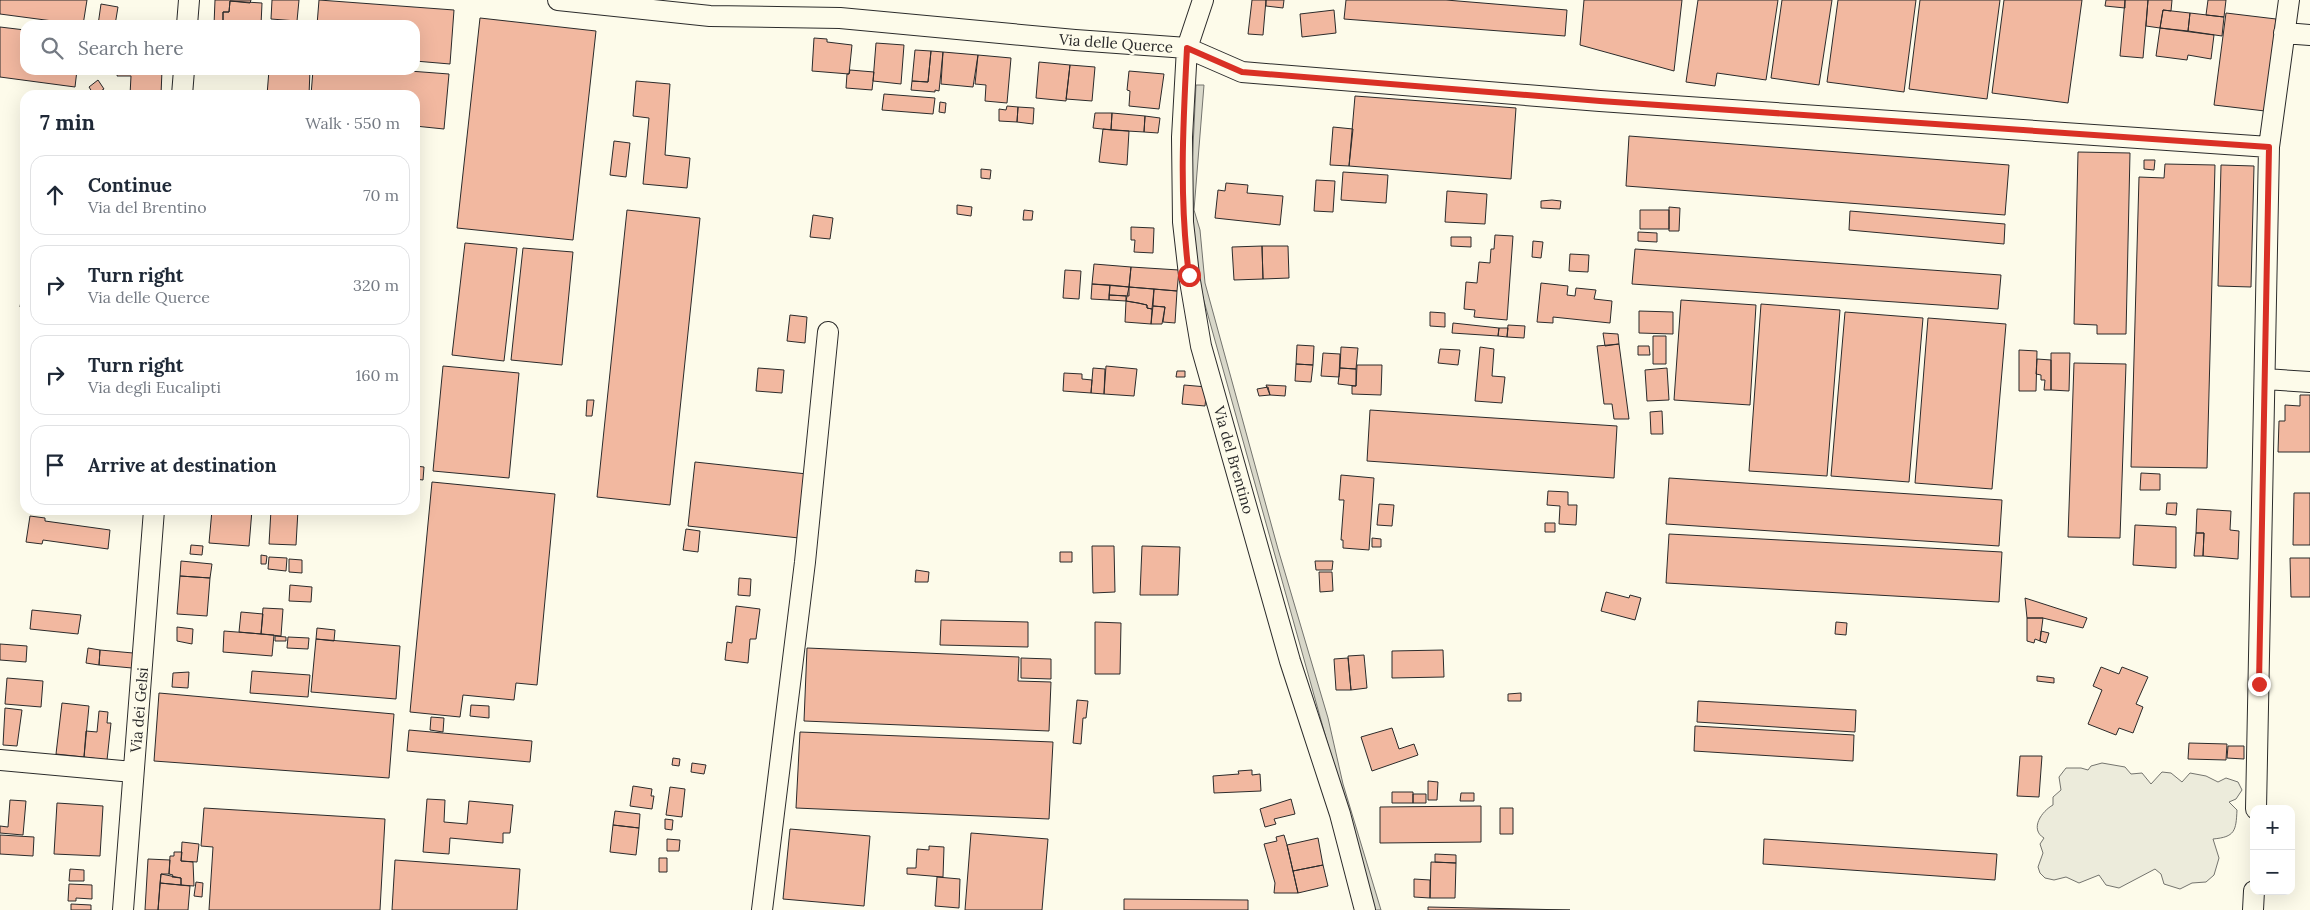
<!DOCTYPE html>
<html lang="en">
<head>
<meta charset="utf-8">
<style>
	:root { --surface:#fff; --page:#f2f2f3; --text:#1f2937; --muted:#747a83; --line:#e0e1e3 }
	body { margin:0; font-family:Lora,serif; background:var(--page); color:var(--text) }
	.controls { position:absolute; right:15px; bottom:15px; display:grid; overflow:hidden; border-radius:10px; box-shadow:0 5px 20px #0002 }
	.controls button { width:45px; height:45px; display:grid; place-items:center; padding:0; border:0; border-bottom:1px solid var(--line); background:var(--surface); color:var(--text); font:25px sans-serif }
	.stop { position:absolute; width:15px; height:15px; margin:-11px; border:4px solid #d93025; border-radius:50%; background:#fff }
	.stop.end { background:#d93025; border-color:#fff; box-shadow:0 1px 5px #0008 }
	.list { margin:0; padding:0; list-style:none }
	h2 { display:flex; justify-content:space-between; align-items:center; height:65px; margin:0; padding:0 20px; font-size:21px }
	h2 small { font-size:16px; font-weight:400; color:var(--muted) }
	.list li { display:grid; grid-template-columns:32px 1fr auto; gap:15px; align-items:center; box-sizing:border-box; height:80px; margin:0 10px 10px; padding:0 10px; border:1px solid var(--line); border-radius:15px }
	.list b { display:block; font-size:19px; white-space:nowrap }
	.list p { margin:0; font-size:16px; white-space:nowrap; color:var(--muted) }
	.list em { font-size:16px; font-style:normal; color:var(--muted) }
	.icon { flex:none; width:28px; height:28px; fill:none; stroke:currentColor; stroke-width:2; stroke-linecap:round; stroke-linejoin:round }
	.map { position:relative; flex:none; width:2310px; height:910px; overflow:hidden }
	.search { position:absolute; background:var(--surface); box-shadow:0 5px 20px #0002; left:20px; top:20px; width:400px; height:55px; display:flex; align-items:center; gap:12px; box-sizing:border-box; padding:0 18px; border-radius:15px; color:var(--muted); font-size:19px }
	.panel { position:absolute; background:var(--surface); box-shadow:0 5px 20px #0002; left:20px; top:90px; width:400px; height:425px; border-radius:15px }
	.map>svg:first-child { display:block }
	.green { fill:#ecebdb; stroke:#74746e }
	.water { fill:#d8d7c9; stroke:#74746e }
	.building { fill:#f2b8a0; stroke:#2b2b2b }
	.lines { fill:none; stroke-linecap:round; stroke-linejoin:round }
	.minor-casing { stroke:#2b2b2b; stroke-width:22 }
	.minor { stroke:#fdfbea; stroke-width:20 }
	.route { stroke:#d93025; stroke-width:6 }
	.labels { text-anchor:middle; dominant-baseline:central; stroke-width:4; stroke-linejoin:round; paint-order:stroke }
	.street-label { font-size:15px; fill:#2b2b2b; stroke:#fdfbea }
</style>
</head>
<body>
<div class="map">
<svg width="2310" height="910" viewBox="0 0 2310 910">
	<rect width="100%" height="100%" fill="#fdfbea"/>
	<path class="green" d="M2102 763 2125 767 2131 774 2142 773 2151 784 2162 772 2171 773 2182 782 2190 773 2206 776 2218 782 2226 778 2238 782 2242 790 2236 799 2229 802 2237 810C2236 831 2235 837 2213 839L2219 858 2214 875 2206 882 2192 883 2180 889 2164 884 2161 874 2155 869 2119 888 2106 885 2099 875 2079 883 2066 877 2054 880 2045 878 2040 873 2038 867 2043 853 2040 844 2044 838C2029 829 2042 811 2053 805V797L2061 790 2059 777 2066 768H2081L2088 770 2091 766Z"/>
	<path class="water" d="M1196 85H1204L1194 210 1200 230 1205 283 1278 549 1328 718 1343 784 1381 910H1374L1197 276 1190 209Z"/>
	<path class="building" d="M0 0H87L83 25 0 14Z
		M215 0H251L250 3 230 1 229 12H223V25H214Z
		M272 0H299L297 21 271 19Z
		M319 0 454 10 450 64 415 61V25H317Z
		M1252 0H1266L1263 35 1248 34Z
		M1266 0H1284L1283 8 1266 6Z
		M1346 0H1446L1567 10 1565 36 1344 19Z
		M1584 0H1682L1674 71 1580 45Z
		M1698 0H1778L1766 80 1717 73 1715 86 1686 82Z
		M1782 0H1832L1819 85 1771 78Z
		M1838 0H1916L1904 92 1827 82Z
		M1920 0H2000L1987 99 1909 89Z
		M2004 0H2082L2068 103 1992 93Z
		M2106 0H2125V8L2105 6Z
		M2125 0H2148L2143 58 2120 56Z
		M2148 0H2172L2171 11 2163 10 2160 28 2146 26Z
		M2208 0H2226L2224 17 2206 15Z
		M230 1 262 3 261 25H223V12H229Z
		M101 4 118 7 115 25H98Z
		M1334 10 1336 33 1302 37 1300 14Z
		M2163 10 2190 13 2188 31 2160 28Z
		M2190 13 2224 17 2222 36 2188 31Z
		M2226 13 2276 19 2265 111 2214 105Z
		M480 18 596 31 573 240 457 228Z
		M0 27 25 30V70H77L75 87 0 77Z
		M2160 28 2214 35 2211 59 2188 55 2187 60 2156 56Z
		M814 38 827 39V42L852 45 849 74 812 71Z
		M876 43 904 45 901 84 873 81Z
		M915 50 931 51 928 82 912 81Z
		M931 51 943 52 939 91 935 90V92L911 90 912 81 928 82Z
		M943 52 978 55 973 87 941 84Z
		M978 55 1011 58 1007 103 985 101 986 85 975 84Z
		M1039 62 1070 65 1066 101 1036 98Z
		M1070 65 1095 67 1092 101 1066 99Z
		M118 70H162L161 95H130L131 76H117Z
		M269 70H310L309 95H267Z
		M313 70H396L449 74 444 129 415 126V95H311Z
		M850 70 874 72 872 90 846 88 847 74H849Z
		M1129 71 1164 74 1159 109 1129 106 1130 91 1127 90Z
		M98 80 104 89 94 95 89 87Z
		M636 81 670 84 665 155 690 158 687 188 643 184 649 118 633 116Z
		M884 94 935 98 933 114 882 110Z
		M1355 96 1516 108 1511 179 1349 166Z
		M940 102 946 103 945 113 939 112Z
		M1007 106 1018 107 1017 122 999 121V109L1006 110Z
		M1018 107 1034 108 1033 124 1017 122Z
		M1095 113H1112L1111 130 1093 128Z
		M1112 113 1145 116 1144 132 1111 130Z
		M1145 116 1160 118 1158 133 1144 132Z
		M1333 127 1353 129 1349 166 1330 165Z
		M1103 129 1129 131 1127 165 1099 162Z
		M1629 136 2009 165 2005 215 1626 186Z
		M614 141 630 143 626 177 610 175Z
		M2078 152 2130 153 2126 334H2097V325L2074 324Z
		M2144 160H2155L2154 170 2144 169Z
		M2165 164 2215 165 2207 468 2131 467 2139 177 2164 178Z
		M2221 165 2254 166 2251 287 2218 286Z
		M981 169 991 170 990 179 981 178Z
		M1343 172 1388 175 1386 203 1341 200Z
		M1316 180 1335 181 1333 212 1314 211Z
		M1226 183 1248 185 1247 193 1283 196 1280 225 1215 218 1218 190 1225 191Z
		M1447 191 1487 194 1485 224 1445 222Z
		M1552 200 1561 201 1560 209 1541 208V201Z
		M957 205 972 207 971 216 957 214Z
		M1669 207 1680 208 1679 231H1669Z
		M627 210 700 218 670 505 597 497Z
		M1024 210 1033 211 1032 220H1023Z
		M1640 210H1669V229H1640Z
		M1850 211 2005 224 2004 244 1849 230Z
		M813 215 833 218 830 239 810 237Z
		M1131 227 1154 228 1153 253 1134 252 1135 240H1131Z
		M1638 232 1657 233V242L1638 241Z
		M1495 235 1513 236 1507 320 1474 317 1475 310 1464 309 1466 282 1477 283 1479 262 1490 263 1491 249H1494Z
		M1451 237H1471V247L1451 246Z
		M1533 241 1543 242 1541 258 1532 257Z
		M465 243 517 248 504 361 452 355Z
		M1262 246H1288L1289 278 1263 279Z
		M1262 246 1263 279 1234 280 1232 247Z
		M523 248 573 252 562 365 511 360Z
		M1635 249 2001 275 1998 309 1632 284Z
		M415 250H418L415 298Z
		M1570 254 1589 255 1588 272 1569 271Z
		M1094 264 1131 267 1129 287 1092 284Z
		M1131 267 1179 270 1177 291 1129 287Z
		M1065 270 1081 271 1079 299 1063 298Z
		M25 277V308L20 307Z
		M1541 283 1568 286 1567 295 1575 296 1576 288 1596 290 1594 299 1612 301 1610 323 1553 317V323L1537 322Z
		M1092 284 1110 285 1109 300 1091 299Z
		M1110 285 1129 287V296L1109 295Z
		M1129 287 1154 289 1152 309 1147 308V305L1138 303 1126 301Z
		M1154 289 1177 291 1175 323 1163 322 1165 307 1153 306Z
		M1109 295 1126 296V301L1109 300Z
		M1681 300 1756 305 1750 405 1674 400Z
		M1126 301 1138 303 1147 305V308L1152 309 1151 324 1125 322Z
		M1761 304 1840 310 1827 476 1749 471Z
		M1153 306 1165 307 1162 324H1151Z
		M1639 311 1673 312V334L1639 333Z
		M1430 312 1445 313V327L1430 326Z
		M1845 312 1923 318 1909 482 1831 476Z
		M790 315 807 317 805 343 787 341Z
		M1928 318 2006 324 1992 489 1915 483Z
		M1453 323 1499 328 1498 336 1452 333Z
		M1508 325 1525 326 1524 338 1507 337Z
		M1499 328H1508L1507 337 1498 336Z
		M1603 333 1618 334 1619 344 1605 346Z
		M1653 336H1666V364H1653Z
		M1619 344 1629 419H1614L1612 404H1604L1597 346Z
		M1297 345 1314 346 1313 365 1296 364Z
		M1638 346H1649L1650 355H1638Z
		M1341 347 1358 348 1356 369 1340 368Z
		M1480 347 1494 349 1492 376 1505 377 1502 403 1475 401Z
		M1440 349 1460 350 1458 365 1438 363Z
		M2019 350 2037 351 2036 391H2019Z
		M1323 353 1340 354 1339 377 1321 376Z
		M2051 353H2070L2069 391 2051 390Z
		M2037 359 2051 360V390H2044L2045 380H2041V375L2036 374Z
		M2074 363 2126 364 2120 538 2068 537Z
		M1296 364 1313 365 1311 382 1295 381Z
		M1357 365H1382L1381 395 1352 394V386H1356Z
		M443 366 519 373 509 478 433 471Z
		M1106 366 1137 369 1134 396 1104 394Z
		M758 368 784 370 782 393 756 391Z
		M1093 368 1105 369 1104 394 1091 393Z
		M1340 368 1356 369V386L1338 384Z
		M1667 368 1669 400 1647 401 1645 370Z
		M1177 371H1185V377H1176Z
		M1064 373 1082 374V379L1092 380 1091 393 1063 391Z
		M1184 385 1207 387 1205 406 1182 404Z
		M1266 385 1286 386 1285 396 1270 395Z
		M1268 387 1270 395 1259 396 1257 389Z
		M2300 395H2310V452H2278L2279 421H2285V405L2300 406Z
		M587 400H594L592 416H586Z
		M1370 410 1617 426 1614 478 1367 461Z
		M1662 411 1663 434H1651L1650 412Z
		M695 462 807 474 799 538 688 526Z
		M415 466 424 467 423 480 415 479Z
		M2141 473 2160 474V490H2140Z
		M1341 475 1374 478 1369 550 1343 548V540H1341L1344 500H1339Z
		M1669 478 2002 500 1999 546 1666 524Z
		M432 482 555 494 537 685 516 683 514 700 463 695 460 717 410 712Z
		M1548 491 1568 492V505H1577L1576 525 1559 524 1560 506 1547 505Z
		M2294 493H2310V545H2293Z
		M2167 503H2177L2176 515 2166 514Z
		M1379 504 1394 505 1392 526 1377 525Z
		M2197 509 2231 511 2230 530 2239 531 2238 559 2203 556 2204 533H2196Z
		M212 510H252L249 546 209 543Z
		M271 510H298L296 545 269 544Z
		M30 516 45 518V521L110 530 108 549 43 540 42 544 26 542Z
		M1545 523H1555V532H1545Z
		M2135 525 2176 527V568L2133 565Z
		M686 529 700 531 698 552 683 550Z
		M2196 533H2204L2203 556H2194Z
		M1669 534 2002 552 1999 602 1666 583Z
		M1372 538 1381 539V547H1372Z
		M191 545 203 546 202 555 190 554Z
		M1092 546H1114L1115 592 1093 593Z
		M1142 546 1180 547 1178 595H1140Z
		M1060 552H1072V562H1060Z
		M261 555 267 556 266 564H261Z
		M269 557 287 558 286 571 268 569Z
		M2290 558H2310V597H2291Z
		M289 559 302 560V573L289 572Z
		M181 561 212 564 210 578 180 576Z
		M1315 561H1333L1332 570H1316Z
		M916 570 929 572 928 582H915Z
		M1319 572H1332L1333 591 1320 592Z
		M180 576 210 578 207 616 177 614Z
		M739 578 751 579 750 596 738 595Z
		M290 585 312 587 311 602 289 601Z
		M1606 592 1629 598 1630 595 1641 598 1635 620 1601 611Z
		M2025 598 2087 618 2083 628 2043 618H2027Z
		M736 606 760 609 756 639H750L748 663 725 660 727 642 732 643Z
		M263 608 283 609 281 636 261 634Z
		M32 610 81 615 78 634 30 629Z
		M241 612 263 614 261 634 239 632Z
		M2027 618H2043L2040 641 2035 639 2034 643 2027 641Z
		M941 620 1028 622V647L940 645Z
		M1095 622 1121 623 1120 674H1095Z
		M1836 622 1847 623 1846 635 1835 634Z
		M177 627 193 629 192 644 177 641Z
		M317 628 335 630 334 641 316 639Z
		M224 631 274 635 272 656 223 652Z
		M2041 631 2049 633 2046 643 2040 641Z
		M275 636 286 637V641H275Z
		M288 637 309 638 308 649 287 648Z
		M316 639 400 646 396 699 311 692Z
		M0 644 27 646 26 662 0 660Z
		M88 648 100 650 99 665 86 663Z
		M807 648 1019 657 1018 681 1051 682 1049 731 804 721Z
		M100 650 133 653 132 668 99 665Z
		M1443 650 1444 677 1392 678V651Z
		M1364 655 1367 688 1351 690 1348 656Z
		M1021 658 1051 659V679L1021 678Z
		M1348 658 1351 690H1336L1334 659Z
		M2101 667 2119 674 2122 667 2148 677 2136 704 2143 707 2133 733 2119 728 2116 735 2088 724 2102 690 2093 686Z
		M252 671 310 675 308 697 250 693Z
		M189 672 188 688 172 687 173 673Z
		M2037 676 2054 678V683L2037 681Z
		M7 678 43 681 41 707 5 704Z
		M159 693 394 714 389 778 154 761Z
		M1521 693V701H1508V694Z
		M1077 700 1088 701 1086 718H1083L1081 744 1073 743Z
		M1698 701 1856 710 1855 732 1697 722Z
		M62 703 89 706 84 757 56 754Z
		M471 705 489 706V718L470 716Z
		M5 708 22 710 17 746 3 745Z
		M99 711 108 712 107 723H111L107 760 84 757 86 731 97 732Z
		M431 717 444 718 443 732 430 730Z
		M1695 726 1854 735 1853 761 1694 751Z
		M1392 728 1399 749 1414 744 1418 755 1372 771 1361 737Z
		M409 730 532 741 530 762 407 751Z
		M800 732 1053 742 1049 819 796 808Z
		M2189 743 2227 744 2226 760 2188 759Z
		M2228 746H2244V759L2227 758Z
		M2020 756H2042L2039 797 2017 796Z
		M673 758 680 759 679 766 672 765Z
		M692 763 706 765 704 774 691 772Z
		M1252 770V775L1260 774 1261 791 1214 793 1213 776 1239 774 1238 771Z
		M1428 781 1438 782 1437 800H1428Z
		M633 786 652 789 651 796H654L652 809 630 806Z
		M670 787 685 789 682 817 666 815Z
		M1392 792H1413V803H1392Z
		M1461 793H1474V801H1460Z
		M1413 794H1426V803H1413Z
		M427 799 445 800 444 822 467 824 469 801 513 805 510 833H503V843L450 838 449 854 423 852Z
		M1291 799 1295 814 1274 819 1276 824 1265 827 1260 809Z
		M10 800 26 801 23 835 0 833V826L8 827Z
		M57 803 103 806 100 856 54 854Z
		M1481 806V842L1380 843V807Z
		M204 808 385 819 380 910H209L213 847 201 846Z
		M1500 808H1513V834H1500Z
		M615 811 640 814 639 828 613 825Z
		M665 819 673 820 672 830 665 829Z
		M613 825 639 828 636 855 610 852Z
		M790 829 870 836 864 906 783 899Z
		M971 833 1048 839 1042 910H965Z
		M0 835 34 837 33 856 0 854Z
		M1284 835 1287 845 1298 893H1274L1275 883 1264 844 1277 841 1276 837Z
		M1318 838 1323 865 1293 871 1287 845Z
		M667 839 680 840 679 851H667Z
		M1764 839 1997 854 1995 880 1763 864Z
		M182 842 199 844 197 862 181 861Z
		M929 846 944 847 943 877 907 874V868H916L917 849 929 850Z
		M174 852H182L181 861 193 862 194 886 181 885V878L172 877 173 875 169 874 170 856H174Z
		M1435 854 1456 855V863L1435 862Z
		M659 858H667V872H659Z
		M148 859 170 860 169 874H161L158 910H145Z
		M395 860 520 869 517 910H392Z
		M1431 862 1456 863 1455 898H1430Z
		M1323 865 1328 886 1298 893 1293 871Z
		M70 869 84 870V881H69Z
		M161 874 181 878V885L160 883Z
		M937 877 960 879 959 908 935 906Z
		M1414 879 1430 880V898L1414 897Z
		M196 882 203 883 202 897 194 896Z
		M160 883 190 886 188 910H158Z
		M69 884 92 885V899L76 898V901H68Z
		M1124 899 1248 900V910H1124Z
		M71 904 91 905V910H71Z
		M1428 907 1570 910H1428Z"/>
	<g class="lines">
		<g class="minor-casing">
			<path id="minor" d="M558 0 710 16 840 18 1075 40 1187 48 1242 72 1600 101 2269 147
				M1203 0 1187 48 1182 137 1183 222 1189 275 1201 346 1290 661 1340 814 1365 910
				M187 25 189 0
				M2284 33 2310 35
				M182 95 184 70
				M2265 379 2310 382
				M0 760 133 772
				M2256 809 2269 147 2289 0
				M123 910 154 510
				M762 910 805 562 828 332
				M2253 910 2254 891"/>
		</g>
		<use href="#minor" class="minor"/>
	</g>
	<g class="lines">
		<path class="route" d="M1189 275C1179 199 1183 124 1187 48L1242 72 1600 101 2269 147 2259 684"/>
	</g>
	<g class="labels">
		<g class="street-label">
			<text transform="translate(1116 43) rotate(4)">Via delle Querce</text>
			<text transform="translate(1234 460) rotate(74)">Via del Brentino</text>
			<text transform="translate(139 710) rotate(-85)">Via dei Gelsi</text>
		</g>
	</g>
</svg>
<div class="controls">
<button>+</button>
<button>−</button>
</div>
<div class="stop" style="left:1189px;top:275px"></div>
<div class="stop end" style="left:2259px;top:684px"></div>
<div class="search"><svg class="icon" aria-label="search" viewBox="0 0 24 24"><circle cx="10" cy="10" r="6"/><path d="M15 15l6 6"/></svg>Search here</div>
<section class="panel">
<h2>7 min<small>Walk · 550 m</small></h2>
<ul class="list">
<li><svg class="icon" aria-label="ahead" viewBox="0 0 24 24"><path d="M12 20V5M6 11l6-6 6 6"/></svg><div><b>Continue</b><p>Via del Brentino</p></div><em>70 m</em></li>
<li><svg class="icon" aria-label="right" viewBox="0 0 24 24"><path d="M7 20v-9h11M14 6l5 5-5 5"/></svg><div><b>Turn right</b><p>Via delle Querce</p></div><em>320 m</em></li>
<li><svg class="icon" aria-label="right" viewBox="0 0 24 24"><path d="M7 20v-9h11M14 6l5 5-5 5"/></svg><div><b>Turn right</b><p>Via degli Eucalipti</p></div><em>160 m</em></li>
<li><svg class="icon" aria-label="arrive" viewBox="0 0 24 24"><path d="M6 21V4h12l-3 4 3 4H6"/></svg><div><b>Arrive at destination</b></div></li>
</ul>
</section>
</div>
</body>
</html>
